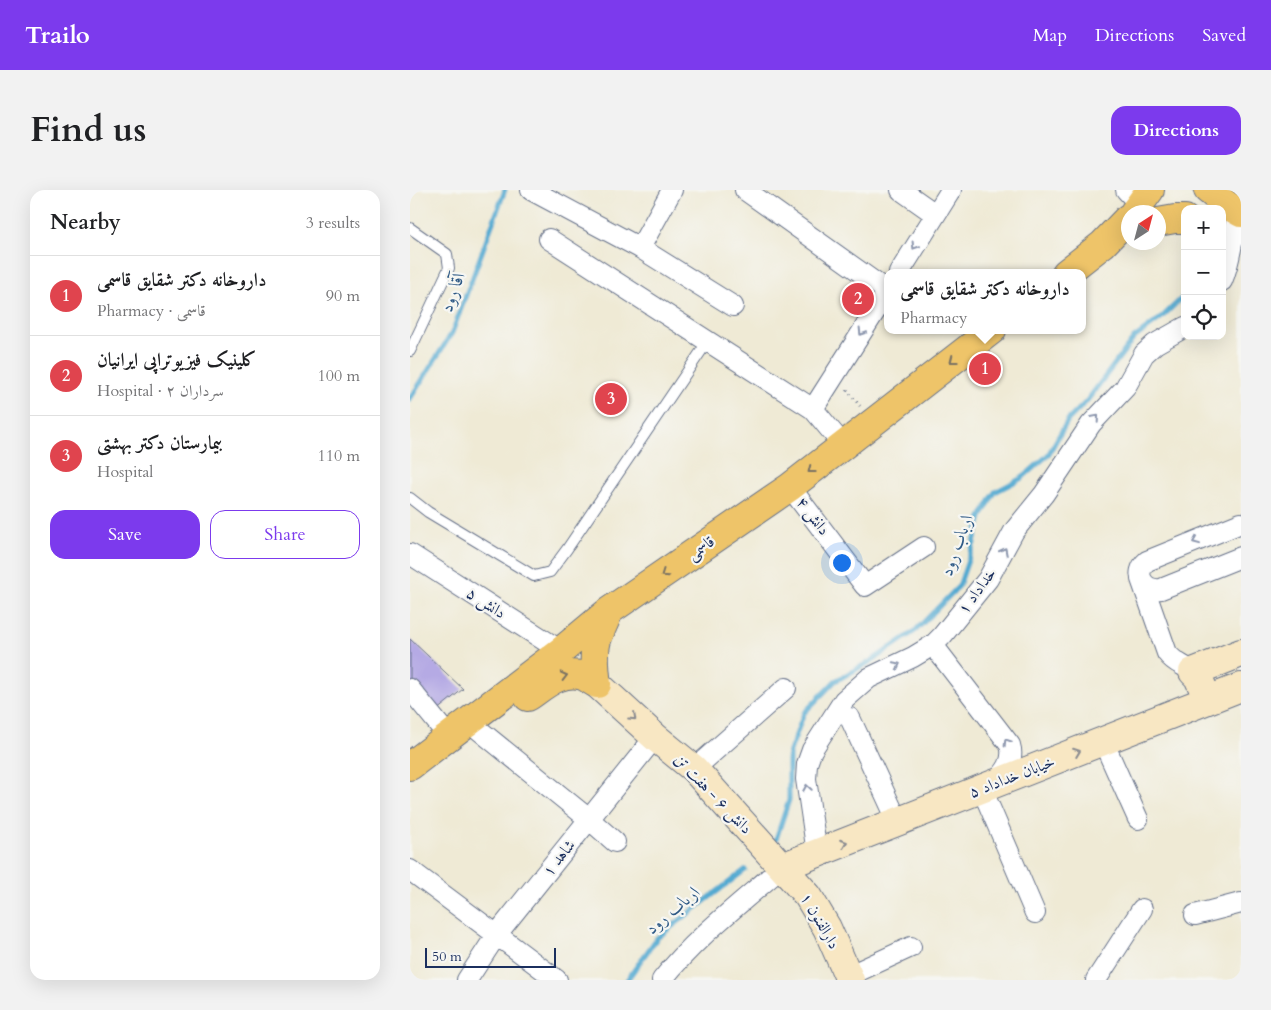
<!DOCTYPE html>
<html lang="en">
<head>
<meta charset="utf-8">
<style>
	:root { --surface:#fff; --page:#f2f2f2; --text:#202124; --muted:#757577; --line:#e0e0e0; --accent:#7c3aed }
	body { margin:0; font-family:Cardo,Amiri,serif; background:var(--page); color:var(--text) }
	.controls { position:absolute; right:15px; top:15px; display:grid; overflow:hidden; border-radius:10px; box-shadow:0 5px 20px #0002 }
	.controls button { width:45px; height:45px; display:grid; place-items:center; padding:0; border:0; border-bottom:1px solid var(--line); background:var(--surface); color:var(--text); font:25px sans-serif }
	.compass { position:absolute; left:711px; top:15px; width:45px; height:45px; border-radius:50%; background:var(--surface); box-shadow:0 5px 20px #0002; rotate:36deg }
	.scale { position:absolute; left:15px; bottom:12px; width:131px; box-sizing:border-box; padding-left:5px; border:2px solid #1b2f5e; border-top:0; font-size:14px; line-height:18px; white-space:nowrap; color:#1b2f5e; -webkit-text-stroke:4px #f6f6f2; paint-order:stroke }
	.you { position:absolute; left:431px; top:372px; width:18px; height:18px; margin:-12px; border:4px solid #fff; border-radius:50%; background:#1a73e8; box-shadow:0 0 0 8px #1a73e833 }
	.badge { display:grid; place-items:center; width:32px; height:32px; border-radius:50%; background:var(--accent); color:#fff; font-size:16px; font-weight:700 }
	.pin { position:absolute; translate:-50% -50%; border:2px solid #fff; box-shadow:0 1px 5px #0006 }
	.popup { position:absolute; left:474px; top:79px; width:202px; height:65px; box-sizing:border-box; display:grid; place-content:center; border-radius:10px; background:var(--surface); filter:drop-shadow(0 1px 4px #0005); font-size:16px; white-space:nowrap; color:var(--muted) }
	.popup b { font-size:19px; color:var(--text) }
	.popup::after { content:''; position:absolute; left:50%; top:100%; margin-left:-10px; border:10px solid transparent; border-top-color:var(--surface) }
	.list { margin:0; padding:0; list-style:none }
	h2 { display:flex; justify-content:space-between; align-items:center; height:65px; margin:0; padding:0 20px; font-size:21px }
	h2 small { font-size:16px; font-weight:400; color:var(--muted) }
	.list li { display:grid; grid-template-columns:32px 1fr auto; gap:15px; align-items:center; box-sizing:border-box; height:80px; padding:0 20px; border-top:1px solid var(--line) }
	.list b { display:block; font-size:19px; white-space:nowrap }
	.list p { margin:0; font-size:16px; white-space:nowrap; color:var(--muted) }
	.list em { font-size:16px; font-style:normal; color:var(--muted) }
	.actions { display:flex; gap:10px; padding:15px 20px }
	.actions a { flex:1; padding:11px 0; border:1px solid var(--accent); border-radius:15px; text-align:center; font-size:18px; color:var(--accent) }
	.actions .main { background:var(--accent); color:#fff }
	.icon { flex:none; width:28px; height:28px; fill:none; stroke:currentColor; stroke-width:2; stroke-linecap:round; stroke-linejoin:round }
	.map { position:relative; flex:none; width:831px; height:790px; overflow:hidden; border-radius:15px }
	header { display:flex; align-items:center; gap:30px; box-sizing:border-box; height:70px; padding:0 25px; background:var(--accent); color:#fff }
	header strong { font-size:24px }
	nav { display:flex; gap:28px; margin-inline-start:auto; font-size:18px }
	.intro { display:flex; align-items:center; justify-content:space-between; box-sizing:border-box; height:120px; padding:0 30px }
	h1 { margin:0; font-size:35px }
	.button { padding:12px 22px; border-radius:15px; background:var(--accent); color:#fff; font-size:18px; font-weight:700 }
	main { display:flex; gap:30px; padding:0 30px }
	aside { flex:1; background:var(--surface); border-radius:15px; box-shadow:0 5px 20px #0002 }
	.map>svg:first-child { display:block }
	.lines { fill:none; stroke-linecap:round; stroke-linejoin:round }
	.stream { stroke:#55aad1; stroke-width:5 }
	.building { fill:#b5aae4 }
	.lane-casing { stroke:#657088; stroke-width:12 }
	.street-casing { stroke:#657088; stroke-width:22 }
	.secondary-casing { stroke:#657088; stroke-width:30 }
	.primary-casing { stroke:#657088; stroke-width:30 }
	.path { stroke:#657088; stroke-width:3; stroke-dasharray:1 4; stroke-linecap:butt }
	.lane { stroke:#fff; stroke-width:10 }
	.street { stroke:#fff; stroke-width:20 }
	.secondary { stroke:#f8e7c3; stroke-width:28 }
	.primary { stroke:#eec469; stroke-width:28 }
	.oneway { stroke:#8d97ae }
	.oneway2 { stroke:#7a7263 }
	.oneway3 { stroke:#8a8b90 }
	.labels { text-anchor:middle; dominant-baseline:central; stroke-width:4.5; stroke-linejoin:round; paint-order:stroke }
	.street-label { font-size:16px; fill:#1b2f5e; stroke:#f6f6f2 }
	.water-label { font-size:18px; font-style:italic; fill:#2f5a86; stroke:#f6f6f2 }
</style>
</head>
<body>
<header>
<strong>Trailo</strong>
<nav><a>Map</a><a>Directions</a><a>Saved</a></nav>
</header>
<div class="intro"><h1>Find us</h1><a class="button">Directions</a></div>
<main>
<aside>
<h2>Nearby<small>3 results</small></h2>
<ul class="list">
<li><span class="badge" style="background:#e0444e">1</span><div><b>داروخانه دکتر شقایق قاسمی</b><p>Pharmacy · قاسمی</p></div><em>90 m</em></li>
<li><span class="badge" style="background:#e0444e">2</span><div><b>کلینیک فیزیوتراپی ایرانیان</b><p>Hospital · سرداران ۲</p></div><em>100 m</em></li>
<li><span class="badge" style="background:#e0444e">3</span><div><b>بیمارستان دکتر بهشتی</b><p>Hospital</p></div><em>110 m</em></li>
</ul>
<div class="actions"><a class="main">Save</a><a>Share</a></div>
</aside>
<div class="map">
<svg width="831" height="790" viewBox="0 0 831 790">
	<rect width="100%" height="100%" fill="#f6f6f2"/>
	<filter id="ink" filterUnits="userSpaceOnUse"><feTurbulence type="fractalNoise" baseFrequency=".02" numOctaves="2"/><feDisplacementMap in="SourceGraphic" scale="10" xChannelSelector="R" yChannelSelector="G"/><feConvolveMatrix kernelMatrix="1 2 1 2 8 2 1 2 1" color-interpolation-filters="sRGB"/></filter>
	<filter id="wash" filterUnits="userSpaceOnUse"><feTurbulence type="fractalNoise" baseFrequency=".0096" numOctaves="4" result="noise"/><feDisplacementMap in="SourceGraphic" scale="20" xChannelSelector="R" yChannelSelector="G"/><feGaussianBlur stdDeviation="1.12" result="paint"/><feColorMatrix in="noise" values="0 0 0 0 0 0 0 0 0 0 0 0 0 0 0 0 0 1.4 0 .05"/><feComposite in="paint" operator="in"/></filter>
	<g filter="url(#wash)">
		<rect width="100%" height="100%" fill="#efead5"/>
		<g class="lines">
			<path class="stream" d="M0 209 42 143 95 0
				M366 649 379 610V564L394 523 425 491 461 471 505 441 549 396 564 353 571 327 585 302 612 288 638 265 658 230 676 212 724 148 751 128 775 105
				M217 790 247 748 335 680"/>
		</g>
		<g id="blocks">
			<path class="building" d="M0 449 53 499 21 525 0 499Z"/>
		</g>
	</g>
	<g filter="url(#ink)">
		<use href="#blocks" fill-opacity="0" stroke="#657088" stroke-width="1"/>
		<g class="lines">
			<g class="lane-casing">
				<path id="lane" d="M0 38 37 64 39 78 0 161
					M0 308 18 322 124 386 140 382 157 359 298 151"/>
			</g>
			<g class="street-casing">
				<path id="street" d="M121 0 230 58 323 116
					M335 0 477 101
					M491 0 525 24
					M716 0 730 15
					M139 49 403 219 433 255
					M230 58 262 0
					M489 83 541 0
					M812 91C822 68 822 45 828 22
					M403 219 478 101
					M380 297 455 396 514 357
					M831 333 737 371C723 383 733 401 751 399L831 367
					M0 364 151 461
					M731 389 757 463C765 474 773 474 783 482
					M523 455 600 555C605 571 595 582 585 593
					M0 499 39 547
					M440 528 488 632
					M69 540 180 630 205 652
					M693 551 728 629
					M284 579 376 498
					M572 599 625 723
					M407 663 396 589 397 574 402 560 434 510 459 488 503 467 523 455 532 446 578 389 604 341 634 304 681 234 715 198 734 164 745 154 775 137
					M0 680 147 790
					M785 725 831 713
					M57 790 87 744 245 547
					M252 790C286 747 331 713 372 677
					M434 790 438 786 501 757
					M686 790 732 719"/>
			</g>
			<g class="secondary-casing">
				<path id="secondary" d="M187 494 245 547 284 579 398 706 417 738 440 790
					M798 510 788 487 783 482 831 463
					M372 677 831 497"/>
			</g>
			<g class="primary-casing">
				<path id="primary" d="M798 0 817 15 831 23
					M724 22 740 0
					M748 32 765 29H775
					M656 83 693 54 718 28
					M187 494C185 480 183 464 187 450 190 441 195 432 198 423
					M118 507C134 496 152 479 173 486 178 488 182 492 187 494
					M0 576 151 461 199 421 380 297 582 140"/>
			</g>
			<path class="path" d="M437 200 450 216"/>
			<use href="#lane" class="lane"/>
			<use href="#street" class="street"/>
			<use href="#secondary" class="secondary"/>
			<use href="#primary" class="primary"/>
		</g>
		<defs><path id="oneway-chevron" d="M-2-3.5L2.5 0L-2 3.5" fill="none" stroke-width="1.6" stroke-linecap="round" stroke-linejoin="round" transform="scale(1.25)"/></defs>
		<g class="oneway">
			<use href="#oneway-chevron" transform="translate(505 56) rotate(122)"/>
			<use href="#oneway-chevron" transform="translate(452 142) rotate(122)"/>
			<use href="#oneway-chevron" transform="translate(686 228) rotate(-49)"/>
			<use href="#oneway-chevron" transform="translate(786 351) rotate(158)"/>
			<use href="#oneway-chevron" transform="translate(594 361) rotate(-63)"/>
			<use href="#oneway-chevron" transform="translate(487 475) rotate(-26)"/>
			<use href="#oneway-chevron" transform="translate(597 552) rotate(-122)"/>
			<use href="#oneway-chevron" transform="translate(397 598) rotate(-99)"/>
		</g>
		<g class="oneway2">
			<use href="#oneway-chevron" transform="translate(543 170) rotate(142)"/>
			<use href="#oneway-chevron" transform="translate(401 280) rotate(142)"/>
			<use href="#oneway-chevron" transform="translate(254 384) rotate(145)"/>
			<use href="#oneway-chevron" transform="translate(154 486) rotate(-14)"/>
		</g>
		<g class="oneway3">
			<use href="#oneway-chevron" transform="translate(223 527) rotate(43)"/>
			<use href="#oneway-chevron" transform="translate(667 562) rotate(-21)"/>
			<use href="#oneway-chevron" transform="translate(434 653) rotate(-21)"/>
		</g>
	</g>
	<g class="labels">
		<g class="street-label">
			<text transform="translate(403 326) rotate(53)">دانش ۴</text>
			<text transform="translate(291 358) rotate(-35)">قاسمی</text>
			<text transform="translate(567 401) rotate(-54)">خداداد ۱</text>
			<text transform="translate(76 413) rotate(33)">دانش ۵</text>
			<text transform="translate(602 587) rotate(-21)">خیابان خداداد ۵</text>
			<text transform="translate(303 604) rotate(46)">دانش ۶ - هفت تن</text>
			<text transform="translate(149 668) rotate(-51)">شاهد ۱</text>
			<text transform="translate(410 731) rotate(60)">دارالفنون ۱</text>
		</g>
		<g class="water-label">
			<text transform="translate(43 102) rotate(-70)">آقا رود</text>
			<text transform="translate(547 355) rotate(-70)">ارباب رود</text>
			<text transform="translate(263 720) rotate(-40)">ارباب رود</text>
		</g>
	</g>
</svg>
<div class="controls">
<button>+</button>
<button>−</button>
<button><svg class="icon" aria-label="locate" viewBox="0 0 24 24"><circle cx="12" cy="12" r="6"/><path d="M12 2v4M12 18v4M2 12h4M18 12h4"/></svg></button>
</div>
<svg class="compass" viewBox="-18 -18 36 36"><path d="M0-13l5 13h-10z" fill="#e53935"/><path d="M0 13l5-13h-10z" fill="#757577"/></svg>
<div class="scale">50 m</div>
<div class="you"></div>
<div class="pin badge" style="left:575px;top:179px;background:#e0444e">1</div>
<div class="popup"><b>داروخانه دکتر شقایق قاسمی</b>Pharmacy</div>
<div class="pin badge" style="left:448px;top:109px;background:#e0444e">2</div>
<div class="pin badge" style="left:201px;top:209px;background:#e0444e">3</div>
</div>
</main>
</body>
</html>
